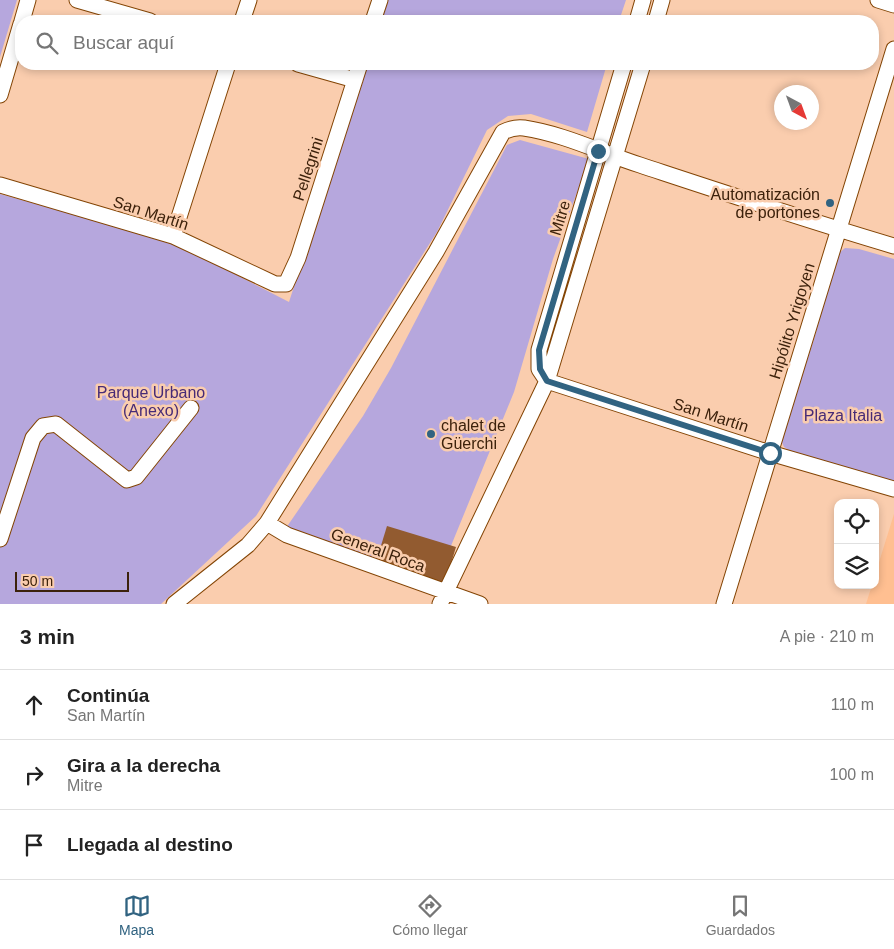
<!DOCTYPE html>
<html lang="es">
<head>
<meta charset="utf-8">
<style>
	:root { --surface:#fff; --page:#f2f2f2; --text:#222; --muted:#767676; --line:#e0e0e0; --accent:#316381 }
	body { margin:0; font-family:Helvetica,sans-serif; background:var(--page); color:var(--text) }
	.controls { position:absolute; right:15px; bottom:15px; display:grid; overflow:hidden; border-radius:10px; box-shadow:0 2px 8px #0003 }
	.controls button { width:45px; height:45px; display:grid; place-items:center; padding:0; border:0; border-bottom:1px solid var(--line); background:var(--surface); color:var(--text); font:25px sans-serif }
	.compass { position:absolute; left:774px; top:85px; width:45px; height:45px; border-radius:50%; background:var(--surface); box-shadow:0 2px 8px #0003; rotate:139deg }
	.scale { position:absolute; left:15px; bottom:12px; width:114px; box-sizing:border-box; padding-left:5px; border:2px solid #3c210b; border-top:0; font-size:14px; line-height:18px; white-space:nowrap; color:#3c210b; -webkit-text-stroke:4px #facdae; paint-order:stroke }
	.stop { position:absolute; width:15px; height:15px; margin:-11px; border:4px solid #316381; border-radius:50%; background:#fff }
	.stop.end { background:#316381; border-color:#fff; box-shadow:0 1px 5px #0008 }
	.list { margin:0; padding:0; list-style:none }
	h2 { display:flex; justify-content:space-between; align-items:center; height:65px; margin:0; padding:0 20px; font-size:21px }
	h2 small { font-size:16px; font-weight:400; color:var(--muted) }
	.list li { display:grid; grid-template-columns:32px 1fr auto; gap:15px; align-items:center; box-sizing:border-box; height:70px; padding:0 20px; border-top:1px solid var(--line) }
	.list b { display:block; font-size:19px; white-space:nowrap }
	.list p { margin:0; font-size:16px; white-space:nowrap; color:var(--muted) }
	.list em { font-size:16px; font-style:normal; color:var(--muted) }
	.icon { flex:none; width:28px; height:28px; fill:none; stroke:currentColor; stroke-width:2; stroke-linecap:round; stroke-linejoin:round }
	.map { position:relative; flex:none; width:894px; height:604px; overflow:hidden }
	.search { position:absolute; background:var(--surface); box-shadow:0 2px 8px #0003; left:15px; right:15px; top:15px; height:55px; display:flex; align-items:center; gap:12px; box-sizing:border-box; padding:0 18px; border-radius:20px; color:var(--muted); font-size:19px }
	.sheet { height:275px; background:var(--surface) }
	nav { display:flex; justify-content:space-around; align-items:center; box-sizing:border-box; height:70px; border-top:1px solid var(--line); background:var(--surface); font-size:14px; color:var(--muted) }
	nav a { display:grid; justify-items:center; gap:2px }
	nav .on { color:var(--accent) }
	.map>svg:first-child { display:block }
	.built { fill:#ffbf91 }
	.green { fill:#b6a7dd }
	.building { fill:#925b30 }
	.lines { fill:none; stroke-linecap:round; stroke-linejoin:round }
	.minor-casing { stroke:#834404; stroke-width:17 }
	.minor { stroke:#fff; stroke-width:15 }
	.route { stroke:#316381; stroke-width:6 }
	.poi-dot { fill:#316381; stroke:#facdae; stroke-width:2 }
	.labels { text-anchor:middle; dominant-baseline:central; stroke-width:5; stroke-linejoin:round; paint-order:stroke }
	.street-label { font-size:16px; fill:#3c210b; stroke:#facdae }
	.poi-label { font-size:16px; fill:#3c210b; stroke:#facdae; text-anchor:end }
	.park-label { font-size:16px; fill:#472b76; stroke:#facdae }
</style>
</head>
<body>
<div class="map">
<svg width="894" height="604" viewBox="0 0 894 604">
	<rect width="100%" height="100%" fill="#facdae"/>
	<path class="built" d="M894 514V604H866L872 585H875V575Z"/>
	<path class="green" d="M0 0H17L0 57Z
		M384 0H626L619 21H378Z
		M366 64H607L587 132 531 114 508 116 487 130 437 232 256 516 161 604H0V194L175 243 289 302Z
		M520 140 589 159 553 259 514 392 437 580 286 528 363 416 391 368 507 145Z
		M845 248 859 249 894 259V482L792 452 784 447 781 440 814 339 838 254Z"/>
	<path class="building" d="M387 526 456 547 445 583 376 562Z"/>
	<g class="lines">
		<g class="minor-casing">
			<path id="minor" d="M77 0 150 21
				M878 0 894 5
				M22 21 28 0
				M242 21 249 0
				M373 21 380 0
				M637 21 643 0
				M656 21 662 0
				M298 64 355 80
				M0 95 21 24
				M0 185 173 236 275 284H286L298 258 360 64
				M173 236 228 64
				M547 381 770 453 894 489
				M547 381 539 369V350L624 64
				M267 523 287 535 480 604
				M0 539 33 438 43 426 56 424 127 480 136 477 191 408
				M174 604 248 545 267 523 436 252 503 132C511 128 516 127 524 128 564 134 602 153 640 165 725 193 809 221 894 246
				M440 604 547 381 643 64
				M724 604 894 49"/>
		</g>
		<use href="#minor" class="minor"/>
	</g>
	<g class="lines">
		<path class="route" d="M598 151 539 350 540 369 547 381 770 453"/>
	</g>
	<g class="poi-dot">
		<circle cx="830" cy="203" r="5"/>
		<circle cx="431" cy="434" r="5"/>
	</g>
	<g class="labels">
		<g class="street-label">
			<text transform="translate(308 169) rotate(-72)">Pellegrini</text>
			<text transform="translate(151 213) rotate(18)">San Martín</text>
			<text transform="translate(560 218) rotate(-73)">Mitre</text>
			<text transform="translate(792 321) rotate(-73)">Hipólito Yrigoyen</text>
			<text transform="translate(711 415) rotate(18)">San Martín</text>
			<text transform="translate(378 550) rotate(20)">General Roca</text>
		</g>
		<g class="poi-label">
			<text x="820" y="194">Automatización<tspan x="820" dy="18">de portones</tspan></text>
			<text x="441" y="425" text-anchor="start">chalet de<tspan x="441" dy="18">Güerchi</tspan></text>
		</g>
		<g class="park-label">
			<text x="151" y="392">Parque Urbano<tspan x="151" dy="18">(Anexo)</tspan></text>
			<text x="843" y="415">Plaza Italia</text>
		</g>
	</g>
</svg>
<div class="controls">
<button><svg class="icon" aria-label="locate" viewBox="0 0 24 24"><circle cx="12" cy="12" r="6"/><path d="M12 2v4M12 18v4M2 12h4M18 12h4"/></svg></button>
<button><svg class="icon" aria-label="layers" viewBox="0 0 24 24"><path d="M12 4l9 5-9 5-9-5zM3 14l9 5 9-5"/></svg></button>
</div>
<svg class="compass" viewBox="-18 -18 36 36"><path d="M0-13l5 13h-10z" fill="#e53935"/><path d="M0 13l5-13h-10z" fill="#767676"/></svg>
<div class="scale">50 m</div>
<div class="stop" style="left:770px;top:453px"></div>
<div class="stop end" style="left:598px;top:151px"></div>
<div class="search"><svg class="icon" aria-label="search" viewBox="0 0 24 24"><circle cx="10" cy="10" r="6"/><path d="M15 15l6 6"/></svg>Buscar aquí</div>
</div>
<section class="sheet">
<h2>3 min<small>A pie · 210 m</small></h2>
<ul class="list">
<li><svg class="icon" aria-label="ahead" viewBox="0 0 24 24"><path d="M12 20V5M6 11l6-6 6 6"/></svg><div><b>Continúa</b><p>San Martín</p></div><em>110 m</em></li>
<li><svg class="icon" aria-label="right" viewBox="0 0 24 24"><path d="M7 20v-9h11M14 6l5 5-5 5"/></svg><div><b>Gira a la derecha</b><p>Mitre</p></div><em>100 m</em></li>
<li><svg class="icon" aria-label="arrive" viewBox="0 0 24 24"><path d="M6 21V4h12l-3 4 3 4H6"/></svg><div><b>Llegada al destino</b></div></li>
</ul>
</section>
<nav>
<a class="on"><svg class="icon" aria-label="map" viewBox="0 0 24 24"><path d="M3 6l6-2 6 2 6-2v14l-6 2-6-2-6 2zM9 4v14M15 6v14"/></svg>Mapa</a>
<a><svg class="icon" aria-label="directions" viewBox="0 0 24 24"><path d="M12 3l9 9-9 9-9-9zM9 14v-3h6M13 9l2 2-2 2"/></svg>Cómo llegar</a>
<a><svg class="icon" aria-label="saved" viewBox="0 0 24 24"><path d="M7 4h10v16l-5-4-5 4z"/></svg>Guardados</a>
</nav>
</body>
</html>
